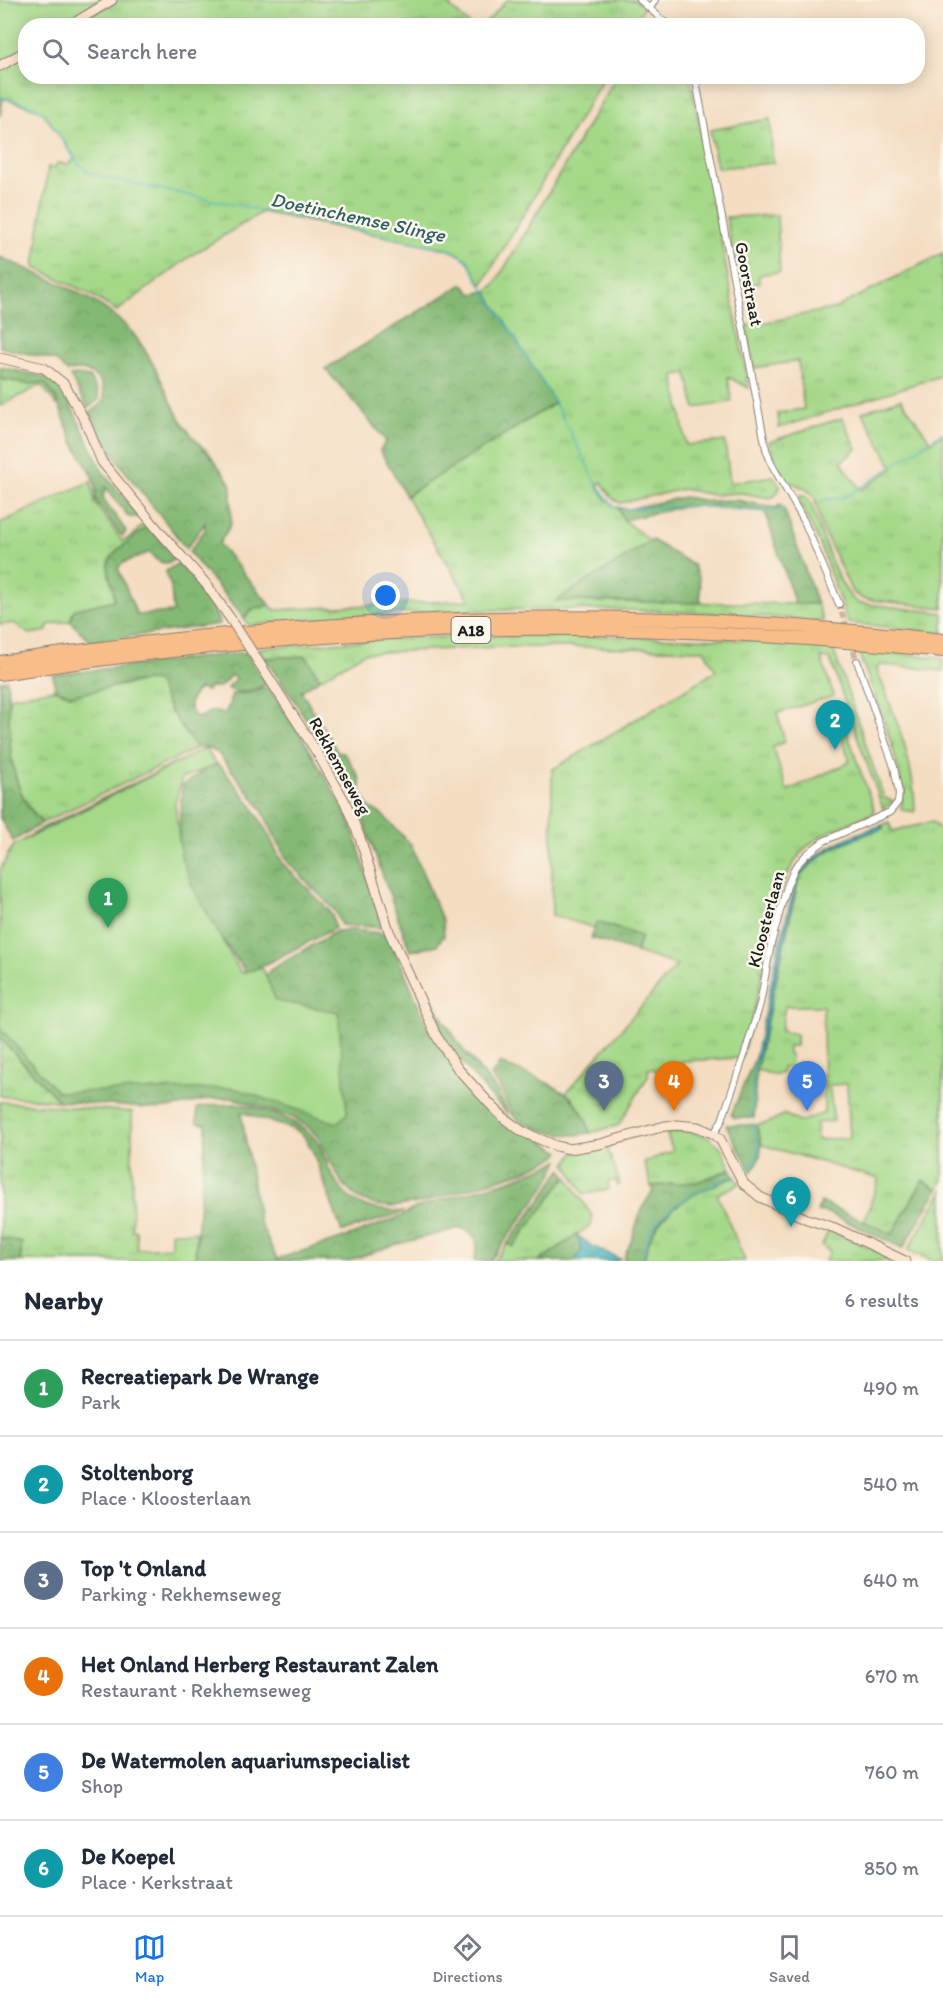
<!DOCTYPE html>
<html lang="en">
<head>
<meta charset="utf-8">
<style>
	:root { --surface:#fff; --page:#f2f2f3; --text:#1f2937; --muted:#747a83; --line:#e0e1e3; --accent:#1a73e8 }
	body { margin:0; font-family:Itim,sans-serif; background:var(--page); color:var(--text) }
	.you { position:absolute; left:386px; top:596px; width:21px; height:21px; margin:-15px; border:4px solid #fff; border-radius:50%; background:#1a73e8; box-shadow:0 0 0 9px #1a73e833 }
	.badge { display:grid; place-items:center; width:39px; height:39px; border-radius:50%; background:var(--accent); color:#fff; font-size:20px; font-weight:700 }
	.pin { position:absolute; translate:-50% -50px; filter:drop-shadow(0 2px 3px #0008) }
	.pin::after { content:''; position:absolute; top:32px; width:21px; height:18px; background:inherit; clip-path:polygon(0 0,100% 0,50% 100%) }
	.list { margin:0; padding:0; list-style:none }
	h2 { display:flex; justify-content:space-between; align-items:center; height:78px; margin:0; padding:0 24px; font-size:26px }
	h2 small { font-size:20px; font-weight:400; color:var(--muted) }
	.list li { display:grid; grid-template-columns:39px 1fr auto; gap:18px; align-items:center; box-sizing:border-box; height:96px; padding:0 24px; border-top:2px solid var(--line) }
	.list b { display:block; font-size:22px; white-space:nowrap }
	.list p { margin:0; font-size:20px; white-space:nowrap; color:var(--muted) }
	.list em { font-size:20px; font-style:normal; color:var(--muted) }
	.icon { flex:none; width:33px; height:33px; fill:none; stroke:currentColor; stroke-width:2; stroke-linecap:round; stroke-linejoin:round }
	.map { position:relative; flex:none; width:943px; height:1261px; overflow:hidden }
	.search { position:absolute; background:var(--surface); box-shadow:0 3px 15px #0003; left:18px; right:18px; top:18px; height:66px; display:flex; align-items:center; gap:15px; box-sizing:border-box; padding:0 21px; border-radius:24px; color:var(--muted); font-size:22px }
	.sheet { height:654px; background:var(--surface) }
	nav { display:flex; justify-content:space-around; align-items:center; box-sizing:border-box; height:84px; border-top:2px solid var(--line); background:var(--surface); font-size:16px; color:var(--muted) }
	nav a { display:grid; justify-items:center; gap:3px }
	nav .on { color:var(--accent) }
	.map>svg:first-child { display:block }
	.grass { fill:url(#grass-tufts); stroke:#607a52; stroke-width:1.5; fill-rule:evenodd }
	.forest { fill:url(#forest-crowns); stroke:#506a48; stroke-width:1.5 }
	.green { fill:#a5d989; stroke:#607a52; stroke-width:1.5 }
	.water { fill:url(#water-waves); stroke:#30686d; stroke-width:1.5 }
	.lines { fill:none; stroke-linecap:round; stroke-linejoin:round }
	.stream { stroke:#45b4be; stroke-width:1.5 }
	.street-tunnel { stroke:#c9b6a0; stroke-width:6; stroke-dasharray:6 3; stroke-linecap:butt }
	.street-casing { stroke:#887c6e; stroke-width:8 }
	.secondary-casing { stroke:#887c6e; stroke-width:11 }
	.highway-casing { stroke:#887c6e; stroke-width:14 }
	.street { stroke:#fff; stroke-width:6 }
	.secondary { stroke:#fce5d0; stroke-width:9 }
	.highway { stroke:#f8bd89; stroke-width:12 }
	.secondary-bridge-casing { stroke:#887c6e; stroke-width:11; stroke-linecap:butt }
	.secondary-bridge { stroke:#fce5d0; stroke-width:9 }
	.labels { text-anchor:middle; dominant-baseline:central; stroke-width:5; stroke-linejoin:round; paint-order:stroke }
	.shield { fill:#fbf7ec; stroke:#5f5e5a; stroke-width:1.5 }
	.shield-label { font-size:16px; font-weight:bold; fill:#1c1c1c }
	.street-label { font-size:18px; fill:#1c1c1c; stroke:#fbf7ec }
	.water-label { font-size:20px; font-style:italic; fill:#2e6065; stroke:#fbf7ec }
</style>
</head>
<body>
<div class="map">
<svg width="943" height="1261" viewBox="0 0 943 1261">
	<defs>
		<pattern id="grass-tufts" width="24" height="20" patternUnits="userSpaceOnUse" patternTransform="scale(1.5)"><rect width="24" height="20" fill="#a5d989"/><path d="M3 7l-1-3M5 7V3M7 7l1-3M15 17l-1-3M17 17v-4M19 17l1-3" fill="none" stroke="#8dba76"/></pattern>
		<pattern id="forest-crowns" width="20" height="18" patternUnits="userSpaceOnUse" patternTransform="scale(1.5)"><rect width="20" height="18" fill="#84b975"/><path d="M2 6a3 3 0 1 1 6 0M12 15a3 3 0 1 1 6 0" fill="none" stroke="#719e65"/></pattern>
		<pattern id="water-waves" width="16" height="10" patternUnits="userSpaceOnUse" patternTransform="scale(1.5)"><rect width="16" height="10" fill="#45b4be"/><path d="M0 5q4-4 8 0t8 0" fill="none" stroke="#39929a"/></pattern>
	</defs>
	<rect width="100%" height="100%" fill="#fbf7ec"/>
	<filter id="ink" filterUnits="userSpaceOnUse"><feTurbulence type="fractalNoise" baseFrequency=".0167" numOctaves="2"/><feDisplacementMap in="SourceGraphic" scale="12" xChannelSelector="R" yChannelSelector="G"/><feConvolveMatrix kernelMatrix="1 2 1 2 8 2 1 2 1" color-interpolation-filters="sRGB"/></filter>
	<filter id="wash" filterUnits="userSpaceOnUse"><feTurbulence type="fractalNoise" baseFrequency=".008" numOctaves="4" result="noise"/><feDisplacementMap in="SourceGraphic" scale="24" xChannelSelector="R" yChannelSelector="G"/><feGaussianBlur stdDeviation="1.35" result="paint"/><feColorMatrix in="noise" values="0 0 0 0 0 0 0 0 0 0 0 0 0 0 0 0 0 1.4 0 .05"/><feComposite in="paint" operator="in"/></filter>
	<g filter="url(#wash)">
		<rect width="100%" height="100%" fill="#f4ddc1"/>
		<path class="grass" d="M117 0H443L470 25 73 26Z
			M507 0H635L644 7 633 25 483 26Z
			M25 53 26 76 604 77 482 285C467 265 475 259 447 249L262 212 192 255 117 311 88 293 34 267 48 167 55 168 57 163 68 164 75 158 44 114 37 109 3 98 0 117V69Z
			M616 77H690L749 388 728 377 732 402 695 408 687 373 674 375 686 445 725 441 730 483 773 476 780 486 779 490 775 496 770 498 741 493 712 495 683 489 620 503 611 497 602 482 597 485 606 499 618 508 624 520 650 541 557 601 817 604 823 621C685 609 545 606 407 613 354 616 301 621 248 625L244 618C251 608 259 605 270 605L275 610 470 600 406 496 555 403 486 291 494 285 513 254Z
			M770 119 773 163 717 168 710 130Z
			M777 215 780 272 759 275V283L739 286 726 217Z
			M943 253V375L779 428 778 413 804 409 798 361 754 368 746 326 836 308Z
			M0 379 28 384 44 383 59 404 57 405 41 385 0 406Z
			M901 399 931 442 943 434V608L863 599 852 592 822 527 814 496 806 489 786 480 780 471 769 442 842 418 857 449 841 462 861 490 893 468 862 412Z
			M91 481 95 503 122 541 132 536 144 523 148 526 138 536 118 550 109 570 113 586 115 600 74 610 70 621 48 625 47 631 29 634 14 623 0 625V523Z
			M800 496H804L810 501C819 525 837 591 858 603L943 613V633L848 623 819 542 798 499Z
			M473 636H603L728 639 832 646 884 798 894 801 883 809 830 659 821 658 834 696 777 713 785 742 773 747 787 791 850 762 841 734 847 732 875 812C851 823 820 831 802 852 777 881 773 923 765 959 758 993 752 1026 741 1058L682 1061V1065H668L667 1073 656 1072 655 1069H648V1076L619 1125 590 1133 573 1099 566 1093 677 965 636 952 641 937 597 922 595 928 552 915V770L716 671 704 650 589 647H496L364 653 320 679 306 656 264 658 258 648 389 639Z
			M858 650 943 658V671L885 665H879L877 670C895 716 915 762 915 812L902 810 901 808C909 776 870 685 858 650Z
			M140 682 153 681 158 683 170 711 197 748 42 823C37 816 31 811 27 804 8 771 7 734 9 697L55 689 71 695Z
			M889 822 892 831 932 822 943 832V1180L938 1189 923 1180 892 1235 864 1222 879 1179 762 1145 756 1125 768 1123 784 1114 800 1122 824 1113 823 1006H785L781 1031 796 1034V1046H788V1054L791 1055 790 1068 782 1067V1073C771 1077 766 1071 756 1070L799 878 806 868 832 847ZM847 1084 850 1138 817 1140 816 1123 834 1121 829 1085Z
			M0 1038 59 1101 0 1096Z
			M0 1102 132 1112V1230H136L137 1249 171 1247V1232H196L195 1261H20L22 1243 0 1238Z
			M677 1131C693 1132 710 1134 721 1148 725 1154 727 1163 731 1169L697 1182 651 1186 644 1162 673 1151 666 1132Z
			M606 1144 620 1183 617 1186 616 1180 608 1182 609 1187 607 1190 584 1194 566 1164 574 1153Z
			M567 1176 592 1216V1223L588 1227 539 1261H494L508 1243 513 1246Z
			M735 1177 740 1184 717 1194 745 1261H644C650 1212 694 1191 735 1177Z
			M943 1190V1261H933L908 1250Z
			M829 1229 897 1261H825L830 1251 822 1246Z"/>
		<path class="forest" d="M0 257C43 277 105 298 135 336 156 363 164 389 179 417 185 429 196 440 205 450L206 449 231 484V524L219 544 270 605 252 609 244 618 189 552 205 530V523L186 549C153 502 114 467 90 413L104 401C106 378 87 365 67 372L55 360 0 347Z
			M463 284 472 294 486 291 555 403 406 496 380 450 386 441 345 391 325 369Z
			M0 367 46 377 58 384 66 395 103 472 140 517H129L105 487 103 498 126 531 123 536 120 534 96 500 95 484 91 473 73 442 56 398 44 383 28 384 0 379Z
			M76 375 89 377 98 393 99 399 88 408 70 376Z
			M684 497 709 501 737 500 775 508 780 505 784 509 817 604H795L765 512 763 511 697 506 681 507 624 520 618 508 628 509Z
			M148 526 176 558C166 567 157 563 150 552L123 563 118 568 137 615 173 612 171 586 167 577 166 571 180 562 204 587 220 624 91 642 70 621 74 610 114 600C115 589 108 578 108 567 108 552 137 536 148 526Z
			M652 540 693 565 699 578 701 603 556 601Z
			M246 652 266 684C255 691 239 696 227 688L236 679 231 675 220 687H209L207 691 200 689C189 696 185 710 198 718L212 711 224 714 228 708 232 694 248 693 267 687 271 691 307 745 342 806 354 833 383 928 341 925 336 912 287 861 261 808 218 753 207 747 197 748C180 728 167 707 158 683 141 676 94 693 73 695 68 695 61 691 55 689L53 675Z
			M306 656 320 679 301 691 337 751 343 753 349 760 360 779 361 792 369 807 383 815 411 845 443 922 444 936 437 945 410 951 351 787 343 779 294 700 264 658Z
			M7 680C12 723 4 765 27 804 31 811 37 816 42 823L13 841 0 818V681Z
			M207 756 222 768 250 803 265 828 283 864 327 908 332 915 335 928 247 974 193 897 178 850 182 786 201 772 207 764 29 863 8 854 15 846 40 829 178 762Z
			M597 922 641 936 636 952 591 938Z
			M353 930 388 934 426 1022 481 1100 556 1149 560 1152 558 1156 525 1171 424 1202 391 1207 376 1205 359 1199 343 1185 317 1136 308 1127 294 1118 233 1098 211 1099 174 1107 158 1109 59 1101 0 1038V1022L210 1078 338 1121 347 1114 337 1016 276 1002 265 977 270 970 337 931Z
			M403 948 445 1022 461 1047 498 1092 508 1114C478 1084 449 1051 429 1012 420 994 413 975 405 957Z
			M755 1058 759 1061 756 1070 754 1118H734L731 1115Z
			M500 1063C538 1080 580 1087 590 1133 568 1138 526 1131 511 1113 507 1106 505 1099 502 1091 500 1086 495 1081 491 1076Z
			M240 1104C265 1110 298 1119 315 1139 322 1147 325 1159 329 1168 346 1207 365 1209 404 1212L342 1232 313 1152 304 1136 296 1130 241 1112 259 1221 277 1259 341 1239 402 1216 415 1208 511 1180 559 1161 547 1184 490 1261H474C479 1244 479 1233 460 1228L394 1245 348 1261H195L206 1130V1124L197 1123V1108L215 1105Z
			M726 1125H756C763 1143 764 1157 751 1172Z
			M561 1169 567 1176 513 1247 508 1243 547 1191Z
			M731 1169 735 1177C694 1191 650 1212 644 1261H624C624 1252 629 1248 632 1239 638 1221 640 1207 653 1192L651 1186 697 1182Z
			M923 1180 938 1189 903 1248 828 1213 817 1211 821 1202 892 1234Z
			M577 1235 582 1250 575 1261H539Z
			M0 1238 22 1243 20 1261H0Z"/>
		<path class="green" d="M0 0H104L62 25 26 26 25 47 0 63Z
			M206 748 216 765 182 778 175 803 181 857 194 890 241 973 262 967 276 1001 338 1012 347 1114 337 1123 234 1088 57 1092 0 1028V870L14 845Z"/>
		<path class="water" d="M883 825V828L879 830C846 841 821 849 799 878 784 938 772 998 758 1059L755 1058 777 955 797 876C818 848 850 835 883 825Z
			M577 1235 592 1246 620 1259 616 1261H575L582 1250Z"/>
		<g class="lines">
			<path class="stream" d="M0 97C13 101 35 104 44 114 62 133 70 166 97 176L447 249C462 255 471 260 476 277L526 355 555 403 597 484 612 505 625 509 697 506 765 512 784 509
				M822 500 841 498 851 494 943 432
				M751 1118 753 1074 757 1058
				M746 1170C765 1158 757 1141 752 1123
				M643 1261C643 1212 697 1192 734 1175"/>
		</g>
	</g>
	<g filter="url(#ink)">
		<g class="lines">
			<path class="street-tunnel" d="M839 604 848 632
				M851 642 857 661"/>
			<g class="street-casing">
				<path id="street" d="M640 0 669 26
					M650 8 655 0
					M695 76 766 449 772 465 804 521 839 604
					M714 1134 722 1120 745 1053 760 1004 771 944 787 886 795 867 807 854 824 841 890 812 898 802 899 793 894 767 857 661"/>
			</g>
			<g class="secondary-casing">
				<path id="secondary" d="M69 26 112 0
					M0 66 26 51
					M0 358 44 368 64 384 85 421 102 462 159 531 206 584 230 618
					M256 658 318 754 345 802 360 838 389 931 437 1037 458 1069 489 1103 505 1119 523 1132 556 1146 570 1149 600 1144 665 1126 677 1125 698 1127 714 1134 720 1139 744 1184 760 1197 807 1219 835 1228 905 1261"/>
			</g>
			<g class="highway-casing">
				<path id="highway" d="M0 662C238 626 480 609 720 621 795 625 869 632 943 640
					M0 674C167 648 337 632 506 629 652 627 798 636 943 651"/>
			</g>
			<use href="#street" class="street"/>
			<use href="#secondary" class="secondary"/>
			<use href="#highway" class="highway"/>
			<g class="secondary-bridge-casing">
				<path id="secondary-bridge" d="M230 618 256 658"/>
			</g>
			<use href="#secondary-bridge" class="secondary-bridge"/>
		</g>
	</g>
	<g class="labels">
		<rect class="shield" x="451.5" y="617" width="39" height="26" rx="4.5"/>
		<g class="shield-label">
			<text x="471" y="630">A18</text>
		</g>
		<g class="street-label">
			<text transform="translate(749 284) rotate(79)">Goorstraat</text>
			<text transform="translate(340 766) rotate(61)">Rekhemseweg</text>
			<text transform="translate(766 919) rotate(-75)">Kloosterlaan</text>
		</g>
		<g class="water-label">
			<text transform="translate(358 217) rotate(12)">Doetinchemse Slinge</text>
		</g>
	</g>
</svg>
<div class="you"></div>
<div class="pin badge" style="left:108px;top:928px;background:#2e9e5b">1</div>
<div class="pin badge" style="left:835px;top:750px;background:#0f9aa8">2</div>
<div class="pin badge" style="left:604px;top:1111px;background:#5c6f8a">3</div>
<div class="pin badge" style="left:674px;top:1111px;background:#e8710a">4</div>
<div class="pin badge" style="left:807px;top:1111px;background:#3f7fe0">5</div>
<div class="pin badge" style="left:791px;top:1227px;background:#0f9aa8">6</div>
<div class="search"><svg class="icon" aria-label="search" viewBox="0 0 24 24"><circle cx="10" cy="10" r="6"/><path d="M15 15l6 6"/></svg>Search here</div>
</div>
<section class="sheet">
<h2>Nearby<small>6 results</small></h2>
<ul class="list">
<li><span class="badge" style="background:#2e9e5b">1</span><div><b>Recreatiepark De Wrange</b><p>Park</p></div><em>490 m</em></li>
<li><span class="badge" style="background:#0f9aa8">2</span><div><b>Stoltenborg</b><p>Place · Kloosterlaan</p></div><em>540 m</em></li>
<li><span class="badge" style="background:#5c6f8a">3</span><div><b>Top 't Onland</b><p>Parking · Rekhemseweg</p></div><em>640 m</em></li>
<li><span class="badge" style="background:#e8710a">4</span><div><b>Het Onland Herberg Restaurant Zalen</b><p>Restaurant · Rekhemseweg</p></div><em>670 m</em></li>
<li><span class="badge" style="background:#3f7fe0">5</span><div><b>De Watermolen aquariumspecialist</b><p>Shop</p></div><em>760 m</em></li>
<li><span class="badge" style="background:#0f9aa8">6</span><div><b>De Koepel</b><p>Place · Kerkstraat</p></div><em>850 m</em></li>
</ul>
</section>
<nav>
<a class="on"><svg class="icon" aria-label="map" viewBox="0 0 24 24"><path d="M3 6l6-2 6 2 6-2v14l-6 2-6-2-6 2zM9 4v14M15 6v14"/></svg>Map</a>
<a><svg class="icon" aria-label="directions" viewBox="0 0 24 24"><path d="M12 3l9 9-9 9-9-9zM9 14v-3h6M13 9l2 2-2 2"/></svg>Directions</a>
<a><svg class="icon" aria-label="saved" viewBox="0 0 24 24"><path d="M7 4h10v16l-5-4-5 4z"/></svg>Saved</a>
</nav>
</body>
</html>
